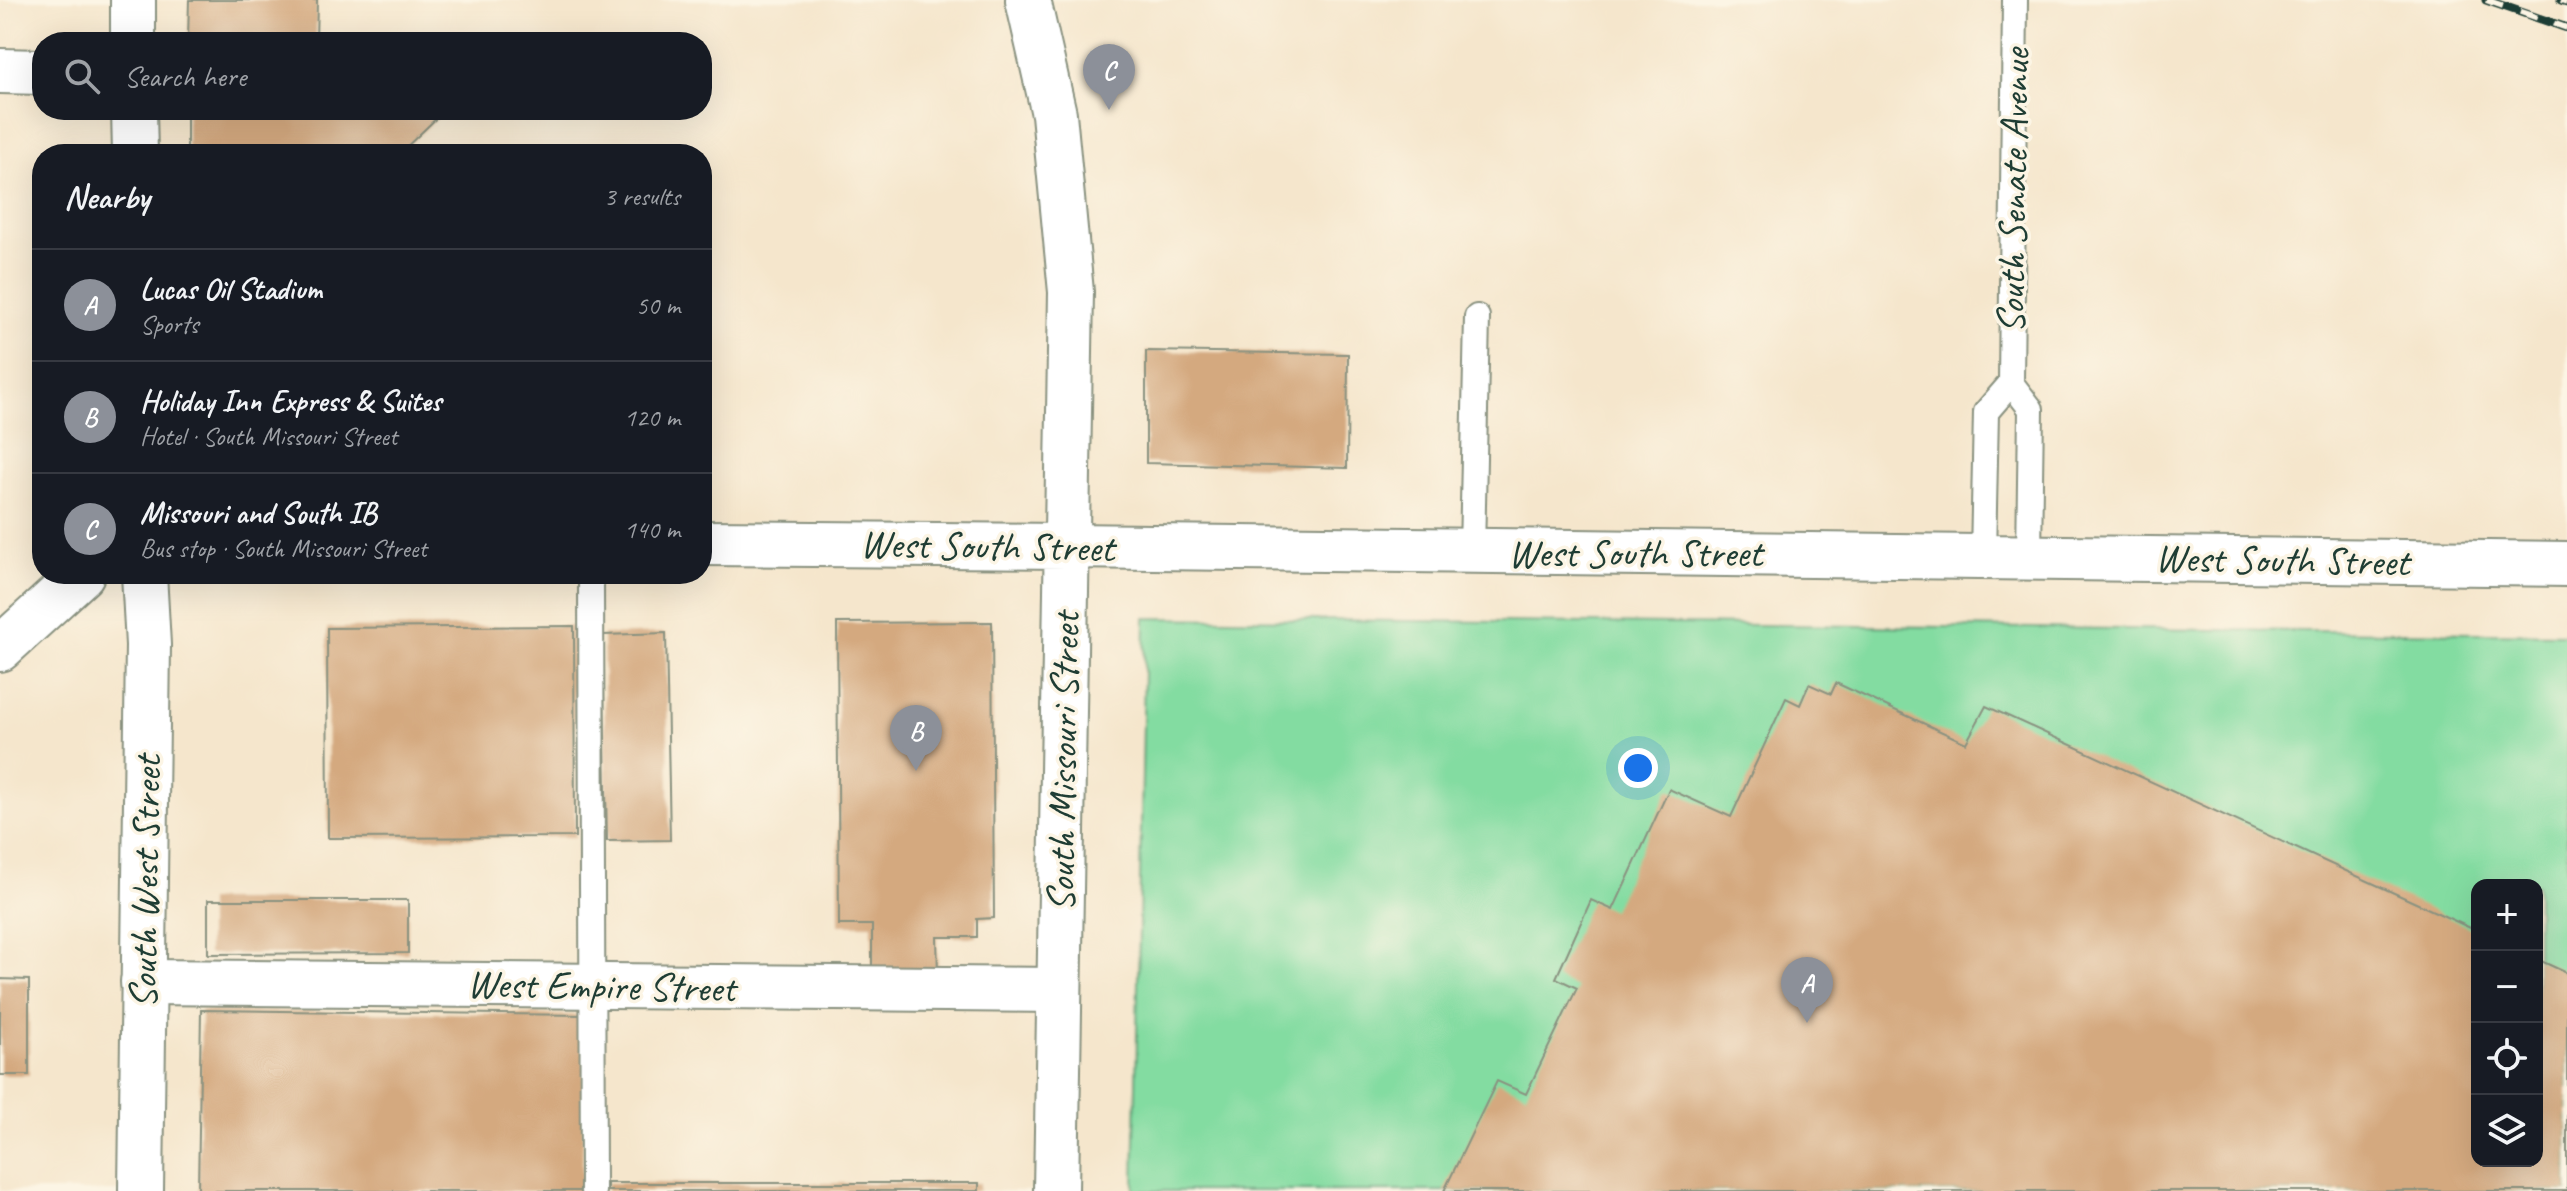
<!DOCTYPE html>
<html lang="en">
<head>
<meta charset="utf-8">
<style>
	:root { --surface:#171b24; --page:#242831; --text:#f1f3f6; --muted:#9ea1a6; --line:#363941; --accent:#8c9099 }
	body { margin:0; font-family:Caveat,sans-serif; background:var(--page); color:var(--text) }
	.controls { position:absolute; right:24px; bottom:24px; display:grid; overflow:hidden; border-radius:16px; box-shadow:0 8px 32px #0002 }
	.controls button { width:72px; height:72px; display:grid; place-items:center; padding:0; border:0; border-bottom:2px solid var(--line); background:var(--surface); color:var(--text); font:40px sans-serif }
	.you { position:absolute; left:1638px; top:768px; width:28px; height:28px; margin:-20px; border:6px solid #fff; border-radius:50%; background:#1a73e8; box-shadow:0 0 0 12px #1a73e833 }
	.badge { display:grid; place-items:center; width:52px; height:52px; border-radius:50%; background:var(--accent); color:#fff; font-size:26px; font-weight:700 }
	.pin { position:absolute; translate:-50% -66px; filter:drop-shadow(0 2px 4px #0008) }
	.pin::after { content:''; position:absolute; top:42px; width:28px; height:24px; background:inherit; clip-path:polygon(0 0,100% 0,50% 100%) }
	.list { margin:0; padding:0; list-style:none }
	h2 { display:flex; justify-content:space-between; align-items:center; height:104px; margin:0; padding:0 32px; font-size:34px }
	h2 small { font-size:26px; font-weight:400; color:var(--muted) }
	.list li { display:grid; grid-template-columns:52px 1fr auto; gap:24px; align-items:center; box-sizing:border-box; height:112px; padding:0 32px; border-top:2px solid var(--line) }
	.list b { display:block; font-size:30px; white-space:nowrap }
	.list p { margin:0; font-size:26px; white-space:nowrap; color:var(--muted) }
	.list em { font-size:26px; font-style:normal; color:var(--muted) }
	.icon { flex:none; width:44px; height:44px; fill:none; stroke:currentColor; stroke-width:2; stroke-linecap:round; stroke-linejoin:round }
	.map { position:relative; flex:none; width:2567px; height:1191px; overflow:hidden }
	.search { position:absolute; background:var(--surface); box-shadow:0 8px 32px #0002; left:32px; top:32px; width:680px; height:88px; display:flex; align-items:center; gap:20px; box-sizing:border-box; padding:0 28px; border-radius:32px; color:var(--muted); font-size:30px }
	.panel { position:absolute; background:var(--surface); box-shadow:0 8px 32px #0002; left:32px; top:144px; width:680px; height:440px; border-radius:32px }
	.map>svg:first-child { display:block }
	.green { fill:#83dca1; stroke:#518c6a; stroke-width:2; fill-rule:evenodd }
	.building { fill:#d4a97f }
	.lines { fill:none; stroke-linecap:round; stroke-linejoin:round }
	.lane-casing { stroke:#8a9280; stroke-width:28 }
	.street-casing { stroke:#8a9280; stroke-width:48 }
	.secondary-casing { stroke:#8a9280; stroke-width:48 }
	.primary-casing { stroke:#8a9280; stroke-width:48 }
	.lane { stroke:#fff; stroke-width:24 }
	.street { stroke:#fff; stroke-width:44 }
	.secondary { stroke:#fff; stroke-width:44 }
	.primary { stroke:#fff; stroke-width:44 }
	.rail-casing { stroke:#1f3d34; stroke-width:9 }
	.rail { stroke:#fcf5e5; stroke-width:6; stroke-dasharray:18; stroke-linecap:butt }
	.labels { text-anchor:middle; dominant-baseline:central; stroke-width:7; stroke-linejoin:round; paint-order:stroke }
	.street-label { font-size:40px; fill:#1f3d34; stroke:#fcf5e5 }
</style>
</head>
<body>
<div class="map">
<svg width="2567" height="1191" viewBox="0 0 2567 1191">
	<rect width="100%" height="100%" fill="#fcf5e5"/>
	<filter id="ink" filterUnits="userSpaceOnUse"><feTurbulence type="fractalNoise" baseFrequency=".0125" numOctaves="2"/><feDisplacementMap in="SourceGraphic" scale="16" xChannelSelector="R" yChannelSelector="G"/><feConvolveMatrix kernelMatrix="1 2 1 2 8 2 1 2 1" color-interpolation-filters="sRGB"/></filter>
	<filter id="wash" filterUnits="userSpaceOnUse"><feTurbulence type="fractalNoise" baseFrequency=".006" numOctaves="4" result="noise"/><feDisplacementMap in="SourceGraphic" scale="32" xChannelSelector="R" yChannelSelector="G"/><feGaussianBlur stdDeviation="1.8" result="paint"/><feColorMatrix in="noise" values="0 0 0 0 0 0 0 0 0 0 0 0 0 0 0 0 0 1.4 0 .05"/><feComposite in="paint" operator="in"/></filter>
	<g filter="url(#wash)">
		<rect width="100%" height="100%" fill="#f5e6cc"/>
		<path class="green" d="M1145 618 2567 634V1191H1134ZM2477 885H2537V1161H2477Z"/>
		<g id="blocks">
			<path class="building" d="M189 0H317L316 42H188Z
				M187 110H445L399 154H187Z
				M1146 351 1348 354 1347 468 1146 463Z
				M992 622 994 918 977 919V937H937L938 976H872V925H839L837 623Z
				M574 626 575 837 328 838 327 628Z
				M666 633 670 840 607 841 603 635Z
				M1836 683 1966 743 1986 706 2477 931V1161H2537V959L2567 973V1191H1444L1497 1081 1526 1094 1577 988 1556 978 1591 900 1613 910 1669 789 1731 817 1786 698 1800 705 1809 684 1831 694Z
				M208 900H408V953L208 954Z
				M0 979 29 980V1075H0Z
				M201 1010 585 1015 582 1191H198Z
				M607 1183H979V1191H607Z"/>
		</g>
	</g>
	<g filter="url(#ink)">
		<use href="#blocks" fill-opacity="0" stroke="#8a9280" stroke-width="2"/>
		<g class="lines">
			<g class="lane-casing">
				<path id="lane" d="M2015 0 2011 383 2031 409 2029 556
					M1472 552 1477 317
					M1983 556 1986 412 2011 383
					M591 574 593 1191"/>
			</g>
			<g class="street-casing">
				<path id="street" d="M0 71 42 72
					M143 982 1059 990"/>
			</g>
			<g class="secondary-casing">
				<path id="secondary" d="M1067 546 2567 564"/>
			</g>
			<g class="primary-casing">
				<path id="primary" d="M133 0V42
					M1028 0 1054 114 1071 292 1056 1191
					M134 110 135 154
					M702 543 1067 546
					M0 649 82 574
					M141 1191 148 645 144 574"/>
			</g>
			<use href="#lane" class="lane"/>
			<use href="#street" class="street"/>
			<use href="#secondary" class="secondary"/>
			<use href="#primary" class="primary"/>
			<g class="rail-casing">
				<path id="rail" d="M2486 0 2567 28
					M2561 0 2567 2"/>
			</g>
			<use href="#rail" class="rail"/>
		</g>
	</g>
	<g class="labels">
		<g class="street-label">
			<text transform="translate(2013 191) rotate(-89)">South Senate Avenue</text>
			<text transform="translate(987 546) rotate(1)">West South Street</text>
			<text x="1635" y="553">West South Street</text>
			<text transform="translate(2282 560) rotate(1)">West South Street</text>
			<text transform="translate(1063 762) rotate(-89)">South Missouri Street</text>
			<text transform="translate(145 882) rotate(-89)">South West Street</text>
			<text transform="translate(601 986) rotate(1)">West Empire Street</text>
		</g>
	</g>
</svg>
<div class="controls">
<button>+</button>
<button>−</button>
<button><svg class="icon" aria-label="locate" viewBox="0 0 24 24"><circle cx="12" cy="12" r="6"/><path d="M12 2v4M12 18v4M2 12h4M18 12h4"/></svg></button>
<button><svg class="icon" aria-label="layers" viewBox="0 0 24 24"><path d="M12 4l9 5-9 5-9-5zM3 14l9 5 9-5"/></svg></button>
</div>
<div class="you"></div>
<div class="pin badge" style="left:1807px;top:1023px">A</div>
<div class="pin badge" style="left:916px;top:771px">B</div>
<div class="pin badge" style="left:1109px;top:110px">C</div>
<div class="search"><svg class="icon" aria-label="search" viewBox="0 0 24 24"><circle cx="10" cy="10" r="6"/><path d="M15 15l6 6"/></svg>Search here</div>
<section class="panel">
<h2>Nearby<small>3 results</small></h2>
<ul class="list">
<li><span class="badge">A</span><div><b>Lucas Oil Stadium</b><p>Sports</p></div><em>50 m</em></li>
<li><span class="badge">B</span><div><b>Holiday Inn Express &amp; Suites</b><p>Hotel · South Missouri Street</p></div><em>120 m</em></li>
<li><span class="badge">C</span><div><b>Missouri and South IB</b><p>Bus stop · South Missouri Street</p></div><em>140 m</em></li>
</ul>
</section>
</div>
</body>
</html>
